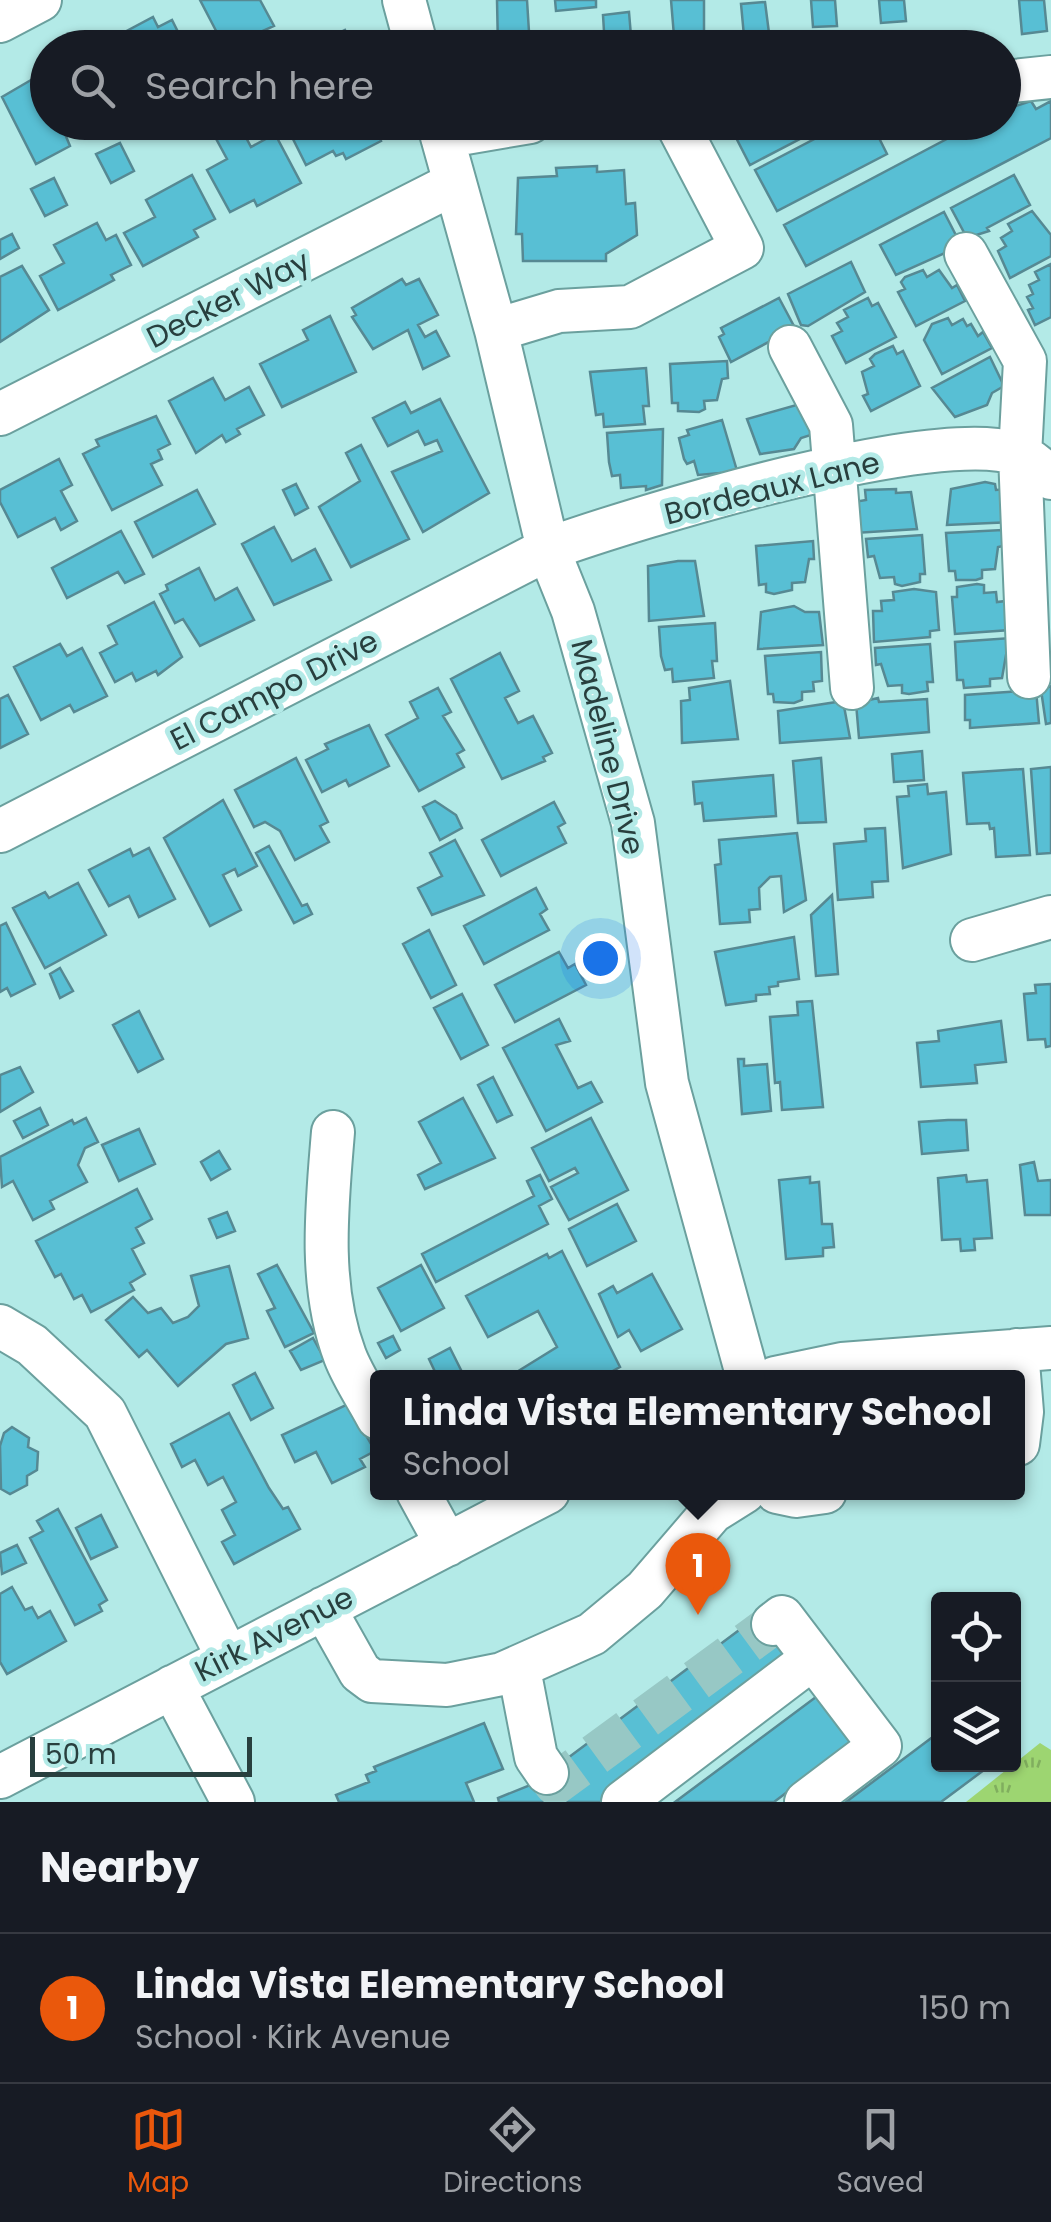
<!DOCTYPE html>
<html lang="en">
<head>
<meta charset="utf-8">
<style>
	:root { --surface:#171b24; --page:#20242c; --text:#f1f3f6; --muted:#9ea1a6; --line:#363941; --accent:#ea580c }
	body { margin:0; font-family:Poppins,sans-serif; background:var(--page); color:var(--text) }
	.controls { position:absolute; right:30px; bottom:30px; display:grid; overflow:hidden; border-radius:10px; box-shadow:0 2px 8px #0004 }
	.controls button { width:90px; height:90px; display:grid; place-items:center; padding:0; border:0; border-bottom:2px solid var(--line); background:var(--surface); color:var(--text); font:50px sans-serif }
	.scale { position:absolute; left:30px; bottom:25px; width:222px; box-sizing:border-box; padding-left:10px; border:5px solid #283f3e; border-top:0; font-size:28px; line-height:35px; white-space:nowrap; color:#283f3e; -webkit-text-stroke:8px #b3eae7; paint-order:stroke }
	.you { position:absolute; left:600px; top:958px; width:35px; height:35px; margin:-25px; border:8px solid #fff; border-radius:50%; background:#1a73e8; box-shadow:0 0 0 15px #1a73e833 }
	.badge { display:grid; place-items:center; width:65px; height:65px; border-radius:50%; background:var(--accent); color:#fff; font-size:32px; font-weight:700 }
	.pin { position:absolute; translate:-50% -82px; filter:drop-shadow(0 2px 5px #0008) }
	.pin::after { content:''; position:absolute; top:52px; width:35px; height:30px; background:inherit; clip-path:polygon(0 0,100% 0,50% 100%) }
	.popup { position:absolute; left:370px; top:1370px; width:655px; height:130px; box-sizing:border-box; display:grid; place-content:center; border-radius:10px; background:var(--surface); filter:drop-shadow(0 2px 8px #0005); font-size:32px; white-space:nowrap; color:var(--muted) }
	.popup b { font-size:38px; color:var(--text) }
	.popup::after { content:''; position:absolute; left:50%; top:100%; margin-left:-20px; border:20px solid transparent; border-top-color:var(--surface) }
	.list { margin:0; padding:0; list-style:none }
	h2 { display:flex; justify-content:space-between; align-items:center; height:130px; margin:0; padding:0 40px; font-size:42px }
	h2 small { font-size:32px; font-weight:400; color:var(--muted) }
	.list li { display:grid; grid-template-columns:65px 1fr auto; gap:30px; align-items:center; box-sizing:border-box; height:150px; padding:0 40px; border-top:2px solid var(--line) }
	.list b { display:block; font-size:38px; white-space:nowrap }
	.list p { margin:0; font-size:32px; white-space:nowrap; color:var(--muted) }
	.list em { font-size:32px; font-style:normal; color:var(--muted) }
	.icon { flex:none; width:55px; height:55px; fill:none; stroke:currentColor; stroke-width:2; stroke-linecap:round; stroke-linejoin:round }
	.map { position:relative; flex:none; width:1051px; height:1802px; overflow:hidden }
	.search { position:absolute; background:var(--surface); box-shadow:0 2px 8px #0004; left:30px; right:30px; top:30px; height:110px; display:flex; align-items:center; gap:25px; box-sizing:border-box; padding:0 35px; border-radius:55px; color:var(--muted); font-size:38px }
	.sheet { height:280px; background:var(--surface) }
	nav { display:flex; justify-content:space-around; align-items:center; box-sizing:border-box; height:140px; border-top:2px solid var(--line); background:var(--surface); font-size:28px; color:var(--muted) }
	nav a { display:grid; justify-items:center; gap:5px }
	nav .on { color:var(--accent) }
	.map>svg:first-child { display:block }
	.grass { fill:url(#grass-tufts) }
	.building { fill:#58bfd4; stroke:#568993; stroke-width:2.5 }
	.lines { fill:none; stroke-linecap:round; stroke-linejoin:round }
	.minor-tunnel { stroke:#97c8c5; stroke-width:42; stroke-dasharray:42 21; stroke-linecap:butt }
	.minor-casing { stroke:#6ba09e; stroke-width:46 }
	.minor { stroke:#fff; stroke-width:42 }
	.labels { text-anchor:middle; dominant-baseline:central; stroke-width:10; stroke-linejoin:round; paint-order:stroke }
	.street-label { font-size:30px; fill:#283f3e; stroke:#b3eae7 }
</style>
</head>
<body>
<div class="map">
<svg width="1051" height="1802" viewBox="0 0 1051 1802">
	<defs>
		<pattern id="grass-tufts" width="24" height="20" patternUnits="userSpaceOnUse" patternTransform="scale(2.5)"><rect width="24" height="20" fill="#9dd571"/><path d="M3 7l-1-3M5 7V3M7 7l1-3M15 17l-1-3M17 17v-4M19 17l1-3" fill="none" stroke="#80ae5e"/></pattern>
	</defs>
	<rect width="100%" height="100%" fill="#b3eae7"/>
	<path class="grass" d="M1040 1743 1051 1750V1802H966Z"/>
	<path class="building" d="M200 0H260L274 26 225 48Z
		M497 0H527L530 48H498Z
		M555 0H596V7L556 11Z
		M671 0H704V46L675 48Z
		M811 0H835L837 26 813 27Z
		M879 0H904L906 21 881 23Z
		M1019 0H1044L1047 31 1022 34Z
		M765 2 769 33 744 36 741 4Z
		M629 12 632 48H605L603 15Z
		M153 17 158 27 172 20 186 48 128 47 121 34Z
		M345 30 354 48H319L317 44Z
		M568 33 569 48H543L542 34Z
		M48 78V122H60L70 146 36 164 2 97 31 80 33 86Z
		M1031 101 1036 109 1051 101V138L806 266 784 225 979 122H1004V110Z
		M238 122 251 147 275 134 301 183 257 206 254 200 230 212 207 170 227 159 213 133Z
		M319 122H372L381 141 346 159 343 153 336 156 333 151 306 165 292 137Z
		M818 122 821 128 750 165 729 124Z
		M847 122H871L887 154 777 211 755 170Z
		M120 143 134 171 111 183 96 154Z
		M597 166V172L624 170 626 204 635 203 637 235 606 254V261H523L522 234H516L518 178 557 176 556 168Z
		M192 175 215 219 194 230 198 237 143 266 124 233 155 217 146 200Z
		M1014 175 1030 205 987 228 989 231 967 238 951 208Z
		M54 178 67 205 45 216 31 189Z
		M1032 211 1051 235V256L1010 278 998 251 1006 246 1001 238 1012 231 1008 224Z
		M944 212 960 243 956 248 896 275 880 245Z
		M97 223 106 240 116 235 131 265 111 275 114 280 58 310 40 276 64 263 54 245Z
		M12 234 19 248 0 259V240Z
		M851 262 865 292 808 326 801 325 788 294Z
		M1051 264V317L1035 325 1028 310 1033 308 1027 297 1033 294 1029 285 1039 280 1035 272Z
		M22 266 49 310 0 342V277Z
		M923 270 927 277 939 270 952 288 957 285 965 301 916 326 898 292 905 289 901 282 905 277Z
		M402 279 406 285 419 279 438 315 418 325 425 337 436 331 449 356 423 369 408 330 373 349 352 317 356 315 352 308Z
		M779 298 795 328 731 362 719 337 724 334 721 328Z
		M868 298 872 306 878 303 896 337 846 363 832 336 842 331 837 323 848 317 844 310Z
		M330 316 356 372 282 407 260 364 308 340 303 330Z
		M948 318 952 325 963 319 967 326 971 324 978 336 983 332 992 348 942 374 924 340 932 324Z
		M893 346 897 354 903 351 920 386 871 411 863 396 868 394 862 372 874 366 870 359 875 354Z
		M990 357 1004 386 992 393 987 405 955 417 932 388Z
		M727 361 728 378 722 379 717 400 704 401 705 409 699 412 678 411V403H672L670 364Z
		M646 368 649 406H643L645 424 604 427 603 414 596 415 590 372Z
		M213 378 225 400 249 387 264 415 237 429 240 434 226 442 222 435 196 453 169 401Z
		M440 399 489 493 423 532 392 472 442 451 437 440 425 445 418 431 388 446 373 418 405 402 411 413Z
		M807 402 814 434 801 438 794 449 760 454 747 419Z
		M156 416 170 444 158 450 162 459 151 464 162 485 112 510 83 454 99 446 96 440Z
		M722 420 738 474 722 478 720 473 698 475 694 461 687 464 684 459 679 438 689 435 687 430Z
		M663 429 662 485 646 490V486L621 488 620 475 612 476 609 462 607 433Z
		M361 445 409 539 351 567 319 507 360 481 346 453Z
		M59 459 72 485 61 491 77 521 61 530 55 518 18 537 0 502V490Z
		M985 482 995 484 996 490 1008 489 1013 522 947 525 951 489Z
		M296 484 308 508 295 515 283 490Z
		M896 489V493L911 492 917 529 855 533 854 502 866 500 865 490Z
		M197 490 215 524 153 557 135 522Z
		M274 527 292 561 315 549 331 580 274 605 242 544Z
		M1002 530 1003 546 998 547 995 569 982 570V578L976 580H956L955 571H949L946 533Z
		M121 531 144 574 125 583 118 572 67 598 52 568Z
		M922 535 925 574H920V582L902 586 895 584 894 577 880 578 874 556 868 557 866 539Z
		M813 541 814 559H809L805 582 792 583V590L774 594 766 592V584L759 585 756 546Z
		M678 561H695L704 616 649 621 648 566Z
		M199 568 215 600 237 588 254 620 200 646 183 619 175 623 160 594 168 590 166 585Z
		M977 584 984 585V593L996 592 997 602 1006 601 1010 630 955 634 952 597H957V587Z
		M914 589 936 592 939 630 930 631V637L874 642 873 611H882L881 601 894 600 893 592Z
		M154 602 182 657 158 675 156 671 136 681 132 673 115 682 100 653 117 644 108 626Z
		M794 606 805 612H819L823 645 758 649 761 612Z
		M715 623 717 661H712L714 678 673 682 672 669 665 670 661 656 659 627Z
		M1011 638 1012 654 1006 655 1002 678 990 679V686L964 688 963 680H957L955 642Z
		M60 644 67 656 82 648 107 696 74 712 70 705 41 720 14 667Z
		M930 644 933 682H927L928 691 909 694 902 693V685L888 686 881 664 876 665 875 648Z
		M821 652 822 681 813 682 814 691 802 692V700L794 703 774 702 773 694H768L765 656Z
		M500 653 519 691 505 698 518 723 533 716 552 753 543 757 545 761 502 779 451 679Z
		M730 681 738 739 682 743 681 701 690 700 689 688Z
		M1050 686H1051V723L1046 724 1041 690Z
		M438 688 451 712 443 716 464 750 457 754 464 767 419 791 386 735 418 718 410 702Z
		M1036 690 1039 723 970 728V720H965V695Z
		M8 695 28 734 0 748V699Z
		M878 698 879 702 927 699 929 732 859 738 856 703Z
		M843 701 850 738 780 743 778 711Z
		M369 725 389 766 349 786 346 780 322 792 306 760 328 749 325 744Z
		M922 751 924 780 894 782 892 754Z
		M296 758 328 822 320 826 329 842 295 860 280 831 265 822 254 827 235 790Z
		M821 758 826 822 798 823 793 761Z
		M1051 767V853L1037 854 1031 769Z
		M1023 769 1030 855 996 857 994 828 990 829 989 823 967 824 963 773Z
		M773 775 776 816 704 821 702 803 695 804 693 782Z
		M927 784 928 794 946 792 951 854 903 868 897 797 909 796 908 786Z
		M223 800 257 866 238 876 235 869 223 875 241 910 210 926 164 838Z
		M435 801 456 815 462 828 440 840 423 807Z
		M554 802 565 823 558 827 566 843 501 876 482 840Z
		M885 828 888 881 872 882 873 897 838 900 834 844 866 841 865 829Z
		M797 833 806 900 784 912 781 876 770 877 759 888 760 909 749 910 750 922 720 924 715 865 721 864 719 840Z
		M455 840 484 895 432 915 418 888 442 876 430 853Z
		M269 846 302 906 307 904 312 914 294 923 256 853Z
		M149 848 175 899 139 917 129 896 109 906 89 870 130 849 133 856Z
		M78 883 106 935 45 968 13 908 45 892 49 898Z
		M536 888 547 909 540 914 549 930 484 964 464 926Z
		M832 895 838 974 816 976 811 915Z
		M6 923 35 984 11 996 7 988 0 992V926Z
		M429 930 456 985 431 998 403 944Z
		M794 937 799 979 778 982V986L769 987 770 994 756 995V1001L726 1005 715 952Z
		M559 952 568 968 575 964 586 985 515 1022 495 985Z
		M60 968 73 991 60 998 50 974Z
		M1051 984V1046L1046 1047 1045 1039 1028 1040 1024 994 1036 993 1035 985Z
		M462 994 488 1045 461 1059 434 1008Z
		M812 1001 823 1107 782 1110 780 1082 775 1083 770 1017 798 1015 797 1002Z
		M139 1011 163 1059 138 1072 113 1025Z
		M559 1019 570 1041 556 1045 578 1088 591 1082 602 1102 546 1131 503 1048Z
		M1001 1021 1006 1062 975 1065 977 1083 921 1087 917 1043 939 1041 938 1031Z
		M738 1059H744V1066L767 1064 771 1111 742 1114Z
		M20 1067 33 1092 0 1112V1075Z
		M493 1077 512 1115 497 1122 478 1085Z
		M463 1098 495 1158 425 1189 418 1175 441 1163 419 1122Z
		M40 1108 48 1125 23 1138 14 1121Z
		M86 1118 98 1142 85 1148 78 1165 87 1182 50 1201 54 1209 33 1220 13 1181 2 1187 0 1157 72 1120 74 1124Z
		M591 1118 628 1190 569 1220 551 1187 578 1173 575 1168 549 1181 532 1148Z
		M948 1120H966L968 1150 922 1154 919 1122Z
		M139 1129 155 1164 119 1181 102 1145Z
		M219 1151 230 1169 211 1180 201 1162Z
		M1034 1162 1038 1181 1051 1180V1215H1025L1020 1165Z
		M540 1175 552 1199 539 1206 548 1224 436 1282 422 1254 534 1196 527 1181Z
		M966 1175 967 1182 987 1180 992 1238 974 1239 975 1250 961 1251 960 1239 942 1240 938 1178Z
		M810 1177V1183L819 1182 822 1224H832L834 1247 823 1248V1256L786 1259 779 1180Z
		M137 1189 152 1219 136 1228 144 1243 132 1249 145 1274 130 1283 134 1290 91 1312 82 1295 74 1299 61 1274 55 1277 36 1241Z
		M617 1204 636 1241 587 1266 569 1229Z
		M227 1212 235 1231 217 1238 209 1219Z
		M562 1251 620 1367 600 1378H507L557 1347 538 1311 488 1337 466 1296 547 1254 549 1258Z
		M277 1265 314 1333 285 1347 267 1311 275 1308 258 1274Z
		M421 1265 444 1308 401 1331 378 1288Z
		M229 1266 248 1338 226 1344 178 1386 147 1350 139 1357 106 1320 133 1297 148 1313 161 1308 173 1323 188 1317 199 1306 191 1276Z
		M652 1274 682 1329 641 1351 629 1330 618 1337 599 1294 613 1286 617 1293Z
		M393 1336 400 1350 386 1358 378 1343Z
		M313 1338 325 1360 301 1370 290 1351Z
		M450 1348 465 1378H438L429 1359Z
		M255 1373 273 1408 251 1420 233 1385Z
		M348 1404 375 1451 360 1459 365 1467 332 1483 316 1452 295 1462 282 1435Z
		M229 1413 269 1488 283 1509 288 1507 300 1529 234 1564 222 1542 235 1535 222 1510 236 1502 223 1477 208 1485 195 1460 182 1467 171 1444Z
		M12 1427 29 1438 28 1447 38 1452 37 1470 27 1476V1485L10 1494 1 1489 0 1446 4 1433Z
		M58 1509 107 1600 99 1605 102 1611 75 1625 30 1538 43 1531 37 1521Z
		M101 1515 117 1547 91 1559 76 1528Z
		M17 1545 26 1563 2 1574 0 1553Z
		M12 1587 25 1610 32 1607 38 1618 50 1611 66 1641 7 1674 0 1662V1594Z
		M762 1613 800 1659 608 1802H556L551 1796 542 1802H499L498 1798 533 1784Z
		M824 1691 859 1738 774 1802H675Z
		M484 1723 503 1769 466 1783 474 1802H339L336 1795 369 1782 366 1775 376 1771 374 1767Z
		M938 1733V1764H992L941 1802H846Z"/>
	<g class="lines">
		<path class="minor-tunnel" d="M547 1773 555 1784 773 1624"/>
		<g class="minor-casing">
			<path id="minor" d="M404 0 417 48
				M0 21 40 0
				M1004 82 1051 77
				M438 122 496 330 548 549 573 611 633 823 667 1083 748 1378
				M442 137 530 122
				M966 254 1025 361 1020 455 1029 677
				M496 330 559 311 630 307 742 248 676 122
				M790 347 831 425 852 688
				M0 414 455 183
				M0 831 548 549C634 518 942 423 1020 455 1031 459 1042 471 1051 478
				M972 940 1051 917
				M333 1132C327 1205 318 1285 345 1356 353 1377 367 1397 378 1418
				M0 1326 32 1345 105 1413 228 1658
				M1017 1350 1022 1412 1018 1444
				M775 1378 842 1364 1051 1348
				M418 1492 447 1545
				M777 1492 796 1496 825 1492
				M324 1608 360 1672 372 1681 447 1685 502 1674 592 1634 645 1590 712 1512 744 1492
				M773 1624 782 1617 880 1746 806 1802
				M519 1669 536 1757 547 1773
				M172 1687 233 1802
				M0 1777 548 1492
				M623 1802 813 1658"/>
		</g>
		<use href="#minor" class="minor"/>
	</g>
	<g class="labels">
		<g class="street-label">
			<text transform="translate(228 299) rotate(-27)">Decker Way</text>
			<text transform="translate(772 488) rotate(-14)">Bordeaux Lane</text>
			<text transform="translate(274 690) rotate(-27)">El Campo Drive</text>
			<text transform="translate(608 747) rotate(76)">Madeline Drive</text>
			<text transform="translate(274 1634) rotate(-27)">Kirk Avenue</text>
		</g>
	</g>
</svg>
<div class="controls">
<button><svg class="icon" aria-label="locate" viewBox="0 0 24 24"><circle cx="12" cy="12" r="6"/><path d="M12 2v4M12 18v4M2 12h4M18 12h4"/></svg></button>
<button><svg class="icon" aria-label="layers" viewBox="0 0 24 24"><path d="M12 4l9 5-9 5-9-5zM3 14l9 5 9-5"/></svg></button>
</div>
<div class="scale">50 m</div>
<div class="you"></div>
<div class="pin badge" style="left:698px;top:1615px">1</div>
<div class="popup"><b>Linda Vista Elementary School</b>School</div>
<div class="search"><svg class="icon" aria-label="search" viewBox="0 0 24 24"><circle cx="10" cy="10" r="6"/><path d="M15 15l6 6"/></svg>Search here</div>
</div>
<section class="sheet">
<h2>Nearby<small></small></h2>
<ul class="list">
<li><span class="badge">1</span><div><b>Linda Vista Elementary School</b><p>School · Kirk Avenue</p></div><em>150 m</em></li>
</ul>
</section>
<nav>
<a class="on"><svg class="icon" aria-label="map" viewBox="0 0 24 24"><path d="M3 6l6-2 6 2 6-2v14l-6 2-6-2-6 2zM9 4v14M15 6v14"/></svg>Map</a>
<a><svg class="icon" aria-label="directions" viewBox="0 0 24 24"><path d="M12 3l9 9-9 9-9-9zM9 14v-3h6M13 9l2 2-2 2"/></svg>Directions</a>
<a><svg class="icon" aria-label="saved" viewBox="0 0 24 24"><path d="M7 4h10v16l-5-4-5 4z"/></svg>Saved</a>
</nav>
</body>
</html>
